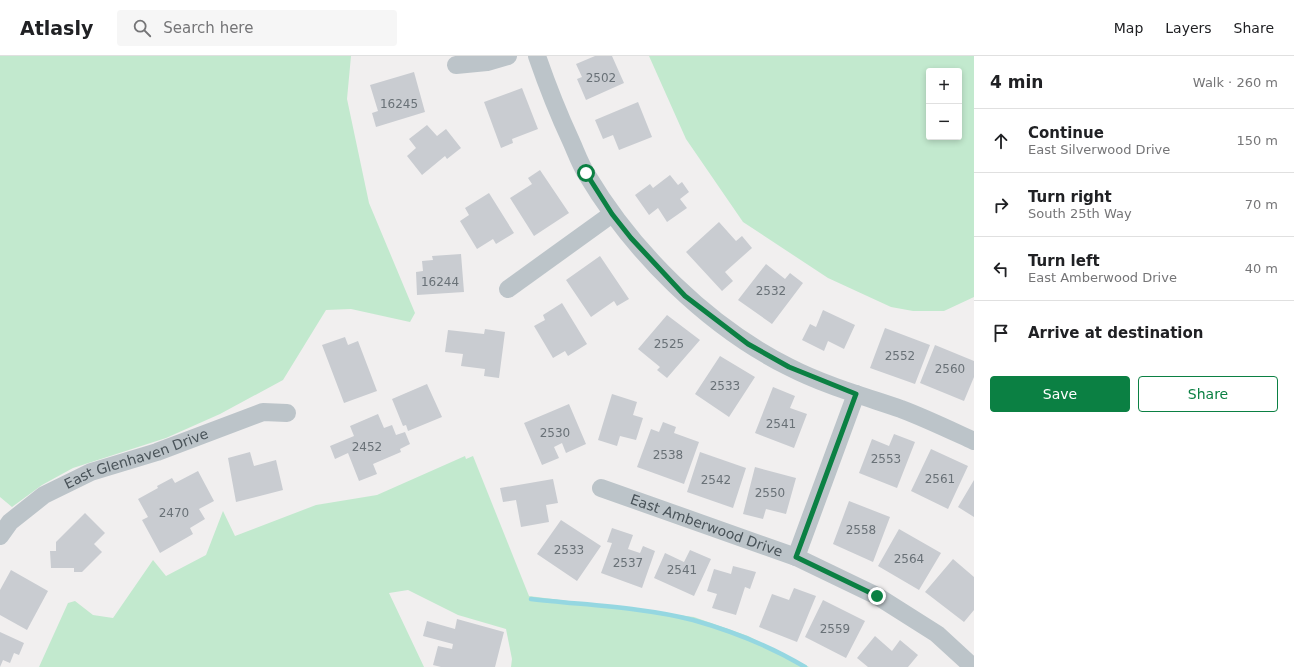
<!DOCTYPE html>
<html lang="en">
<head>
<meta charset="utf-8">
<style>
	:root { --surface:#fff; --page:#f6f6f6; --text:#202124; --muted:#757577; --line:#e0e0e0; --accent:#0b8043 }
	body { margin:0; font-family:"DejaVu Sans",sans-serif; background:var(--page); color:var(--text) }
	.controls { position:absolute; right:12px; top:12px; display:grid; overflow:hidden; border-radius:4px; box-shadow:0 2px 6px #0003 }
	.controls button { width:36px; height:36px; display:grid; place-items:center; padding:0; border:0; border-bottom:1px solid var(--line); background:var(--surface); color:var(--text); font:20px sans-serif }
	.stop { position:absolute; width:12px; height:12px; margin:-9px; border:3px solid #0b8043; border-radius:50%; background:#fff }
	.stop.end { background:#0b8043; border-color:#fff; box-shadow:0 1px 4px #0008 }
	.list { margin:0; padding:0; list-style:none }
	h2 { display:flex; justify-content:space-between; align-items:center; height:52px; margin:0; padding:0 16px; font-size:17px }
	h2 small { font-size:13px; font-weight:400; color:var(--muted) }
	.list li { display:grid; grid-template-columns:26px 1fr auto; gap:12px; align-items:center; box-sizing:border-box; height:64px; padding:0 16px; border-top:1px solid var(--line) }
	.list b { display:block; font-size:15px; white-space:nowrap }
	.list p { margin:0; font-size:13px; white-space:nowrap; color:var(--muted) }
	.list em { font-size:13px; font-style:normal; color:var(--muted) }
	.actions { display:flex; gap:8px; padding:12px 16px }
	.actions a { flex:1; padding:9px 0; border:1px solid var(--accent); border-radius:4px; text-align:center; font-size:14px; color:var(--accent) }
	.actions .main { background:var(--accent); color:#fff }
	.icon { flex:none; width:22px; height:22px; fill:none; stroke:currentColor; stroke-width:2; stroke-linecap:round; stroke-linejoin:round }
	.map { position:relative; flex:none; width:974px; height:611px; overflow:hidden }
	header { display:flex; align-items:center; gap:24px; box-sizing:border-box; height:56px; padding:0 20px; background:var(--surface); border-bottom:1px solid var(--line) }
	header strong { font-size:19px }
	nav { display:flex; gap:22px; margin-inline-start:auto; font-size:14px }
	.search { width:280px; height:36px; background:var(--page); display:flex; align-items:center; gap:10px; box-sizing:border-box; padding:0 14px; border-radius:4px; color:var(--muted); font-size:15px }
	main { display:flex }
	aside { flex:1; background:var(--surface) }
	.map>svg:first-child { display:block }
	.grass { fill:#c2e9ce; fill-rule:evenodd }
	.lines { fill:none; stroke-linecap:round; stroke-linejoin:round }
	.stream { stroke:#95d7e1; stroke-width:4.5 }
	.building { fill:#c9ccd1 }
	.minor { stroke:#bcc4c9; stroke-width:18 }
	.route { stroke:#0b8043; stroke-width:5 }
	.labels { text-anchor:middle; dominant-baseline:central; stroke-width:3.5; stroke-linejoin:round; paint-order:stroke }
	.number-label { font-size:12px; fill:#697177 }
	.street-label { font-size:14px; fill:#495359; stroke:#fff }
</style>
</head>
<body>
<header>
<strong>Atlasly</strong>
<div class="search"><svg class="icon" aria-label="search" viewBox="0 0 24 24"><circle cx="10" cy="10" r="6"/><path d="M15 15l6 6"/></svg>Search here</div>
<nav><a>Map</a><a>Layers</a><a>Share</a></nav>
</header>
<main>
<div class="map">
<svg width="974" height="611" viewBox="0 0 974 611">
	<rect width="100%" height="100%" fill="#f1efef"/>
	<path class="grass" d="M0 0H351L347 43 369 147 415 257 410 266 351 253 326 254 283 324 220 358 166 382 73 412 42 429 12 451 0 441Z
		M649 0H974V241L944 255H913L891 251 828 222 743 166 686 83ZM929 15H959V81H929Z
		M465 400 466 403 473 400 529 540 694 561 748 580 809 611H511L512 603 506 573 458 559 408 534 389 537 424 611H39L68 547 75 545 93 559 113 562 153 504 166 520 206 499 223 455 235 480 316 449 377 439Z"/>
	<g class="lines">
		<path class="stream" d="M531 543C582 549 644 551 693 564 732 575 770 590 805 611"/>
	</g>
	<path class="building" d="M595 0H612L624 27 586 44 577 23 582 21 576 8Z
		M414 16 425 56 376 71 372 57 378 55 370 29Z
		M522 32 538 73 512 83 513 87 501 92 484 46Z
		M638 46 652 81 619 94 613 79 603 83 595 64Z
		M427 69 437 80 446 73 461 92 447 103 445 100 422 119 407 100 416 92 409 83Z
		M540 114 569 157 534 180 510 142 532 128 528 122Z
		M670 119 678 129 682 126 689 136 680 143 687 152 667 166 658 152 649 159 635 139 650 128 653 132Z
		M489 137 514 177 496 188 493 183 477 193 460 165 469 159 465 152Z
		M719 166 736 185 742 180 752 192 725 216 733 225 722 235 686 196Z
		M461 198 464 236 417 239 416 216 423 215 422 205 433 204 432 200Z
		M600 200 629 243 617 250 614 245 591 261 566 224Z
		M766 208 785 223 790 217 803 227 772 268 738 244Z
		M562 247 587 288 568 300 565 295 553 302 534 270 545 264 543 259Z
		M823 254 855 269 844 293 828 285 824 295 802 284 810 268 816 271Z
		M667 259 700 284 667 322 657 314 660 311 638 293Z
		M885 272 930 289 915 328 870 312Z
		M485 273 505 276 499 322 484 320 485 313 461 310 463 298 445 296 448 274 484 278Z
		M345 281 348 289 358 285 377 335 344 347 322 289Z
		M935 289 974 305V321L964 345 920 327Z
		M720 300 755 321 729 361 695 338Z
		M427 328 442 361 408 375 406 369 403 370 392 343Z
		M773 331 795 340 790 352 807 358 794 392 755 377Z
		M612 338 637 346 633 359 643 362 636 384 620 380 617 390 598 384Z
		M569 348 586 388 566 397 562 387 554 391 559 402 542 409 524 367Z
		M378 358 384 372 392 369 396 379 405 376 410 388 400 393 401 396 373 408 377 418 359 425 348 397 335 403 330 390 354 380 350 370Z
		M663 366 676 371 674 377 699 386 684 428 637 411 651 373 659 376Z
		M894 378 915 386 897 432 859 417 872 383 889 390Z
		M931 393 968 410 948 453 911 435Z
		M250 396 254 410 276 404 283 434 236 446 228 402Z
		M700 396 746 412 733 452 687 436Z
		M755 411 796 422 786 458 766 453 763 463 743 458Z
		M198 415 214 445 199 453 205 463 190 472 193 478 160 497 142 464 148 461 138 443 158 432 157 430 172 422 175 427Z
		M553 423 558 447 546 449 549 466 521 471 516 444 503 446 500 432Z
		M974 424V461L958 451Z
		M849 445 890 461 873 506 833 488Z
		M85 457 105 477 94 488 102 496 82 516H74V512H51L50 495H56V486Z
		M561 464 601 490 577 525 537 498Z
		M612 472 633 479 628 493 640 497 643 490 655 495 642 532 601 517 612 487 607 486Z
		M899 473 941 497 919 534 878 510Z
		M690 494 711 503 694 540 654 522 665 497 684 506Z
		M953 503 974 521V554L964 566 925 536Z
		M733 510 756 516 750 533 745 531 736 559 712 552 717 538 707 535 714 513 731 518Z
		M11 514 48 535 27 574 0 559V534Z
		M794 532 816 540 797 586 759 571 772 538 789 544Z
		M823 544 865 565 846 602 805 581Z
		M457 563 504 576 495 611H441L433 609 438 590 452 593 453 588 423 580 427 565 455 573Z
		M0 576 24 587 19 599 14 597 10 607 3 604 0 611Z
		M875 580 892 595 900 584 918 599 908 611H868L857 602Z"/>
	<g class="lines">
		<g class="minor">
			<path d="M537 0C547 29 558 57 571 85 576 96 580 108 587 119 633 196 707 270 789 311 824 329 863 340 901 353 925 362 950 374 974 385"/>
			<path d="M456 9 487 6 508 0"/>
			<path d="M508 233 612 158"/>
			<path id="s1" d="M601 432 796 501 877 540 937 578 973 611"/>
			<path id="s2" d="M0 480 10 466 44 439 91 416 157 396 263 356 287 357"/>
			<path d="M796 501 856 338"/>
		</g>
	</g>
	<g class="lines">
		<path class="route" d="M586 117 612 158 631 182 685 240 748 288 789 311 856 338 796 501 877 540"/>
	</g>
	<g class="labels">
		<g class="number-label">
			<text x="601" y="22">2502</text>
			<text x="399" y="48">16245</text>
			<text x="440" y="226">16244</text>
			<text x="771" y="235">2532</text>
			<text x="669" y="288">2525</text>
			<text x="900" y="300">2552</text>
			<text x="950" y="313">2560</text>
			<text x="725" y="330">2533</text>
			<text x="781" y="368">2541</text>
			<text x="555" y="377">2530</text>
			<text x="367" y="391">2452</text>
			<text x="668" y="399">2538</text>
			<text x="886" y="403">2553</text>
			<text x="940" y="423">2561</text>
			<text x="716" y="424">2542</text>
			<text x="770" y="437">2550</text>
			<text x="174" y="457">2470</text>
			<text x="861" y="474">2558</text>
			<text x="569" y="494">2533</text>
			<text x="909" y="503">2564</text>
			<text x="628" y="507">2537</text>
			<text x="682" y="514">2541</text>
			<text x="835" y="573">2559</text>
		</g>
		<g class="street-label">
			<text stroke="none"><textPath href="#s2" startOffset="160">East Glenhaven Drive</textPath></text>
			<text stroke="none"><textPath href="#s1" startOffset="112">East Amberwood Drive</textPath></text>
		</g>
	</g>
</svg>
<div class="controls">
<button>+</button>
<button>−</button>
</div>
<div class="stop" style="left:586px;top:117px"></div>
<div class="stop end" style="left:877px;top:540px"></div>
</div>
<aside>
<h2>4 min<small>Walk · 260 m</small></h2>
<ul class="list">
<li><svg class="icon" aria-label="ahead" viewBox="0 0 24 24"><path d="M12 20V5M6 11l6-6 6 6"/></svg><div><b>Continue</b><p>East Silverwood Drive</p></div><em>150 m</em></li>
<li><svg class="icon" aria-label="right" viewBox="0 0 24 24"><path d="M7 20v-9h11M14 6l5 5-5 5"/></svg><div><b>Turn right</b><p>South 25th Way</p></div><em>70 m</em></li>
<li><svg class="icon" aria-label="left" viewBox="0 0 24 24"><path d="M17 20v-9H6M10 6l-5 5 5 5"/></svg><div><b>Turn left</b><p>East Amberwood Drive</p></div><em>40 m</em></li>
<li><svg class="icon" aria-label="arrive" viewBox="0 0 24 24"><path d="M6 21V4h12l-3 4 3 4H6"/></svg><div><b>Arrive at destination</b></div></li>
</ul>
<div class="actions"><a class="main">Save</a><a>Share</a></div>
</aside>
</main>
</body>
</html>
